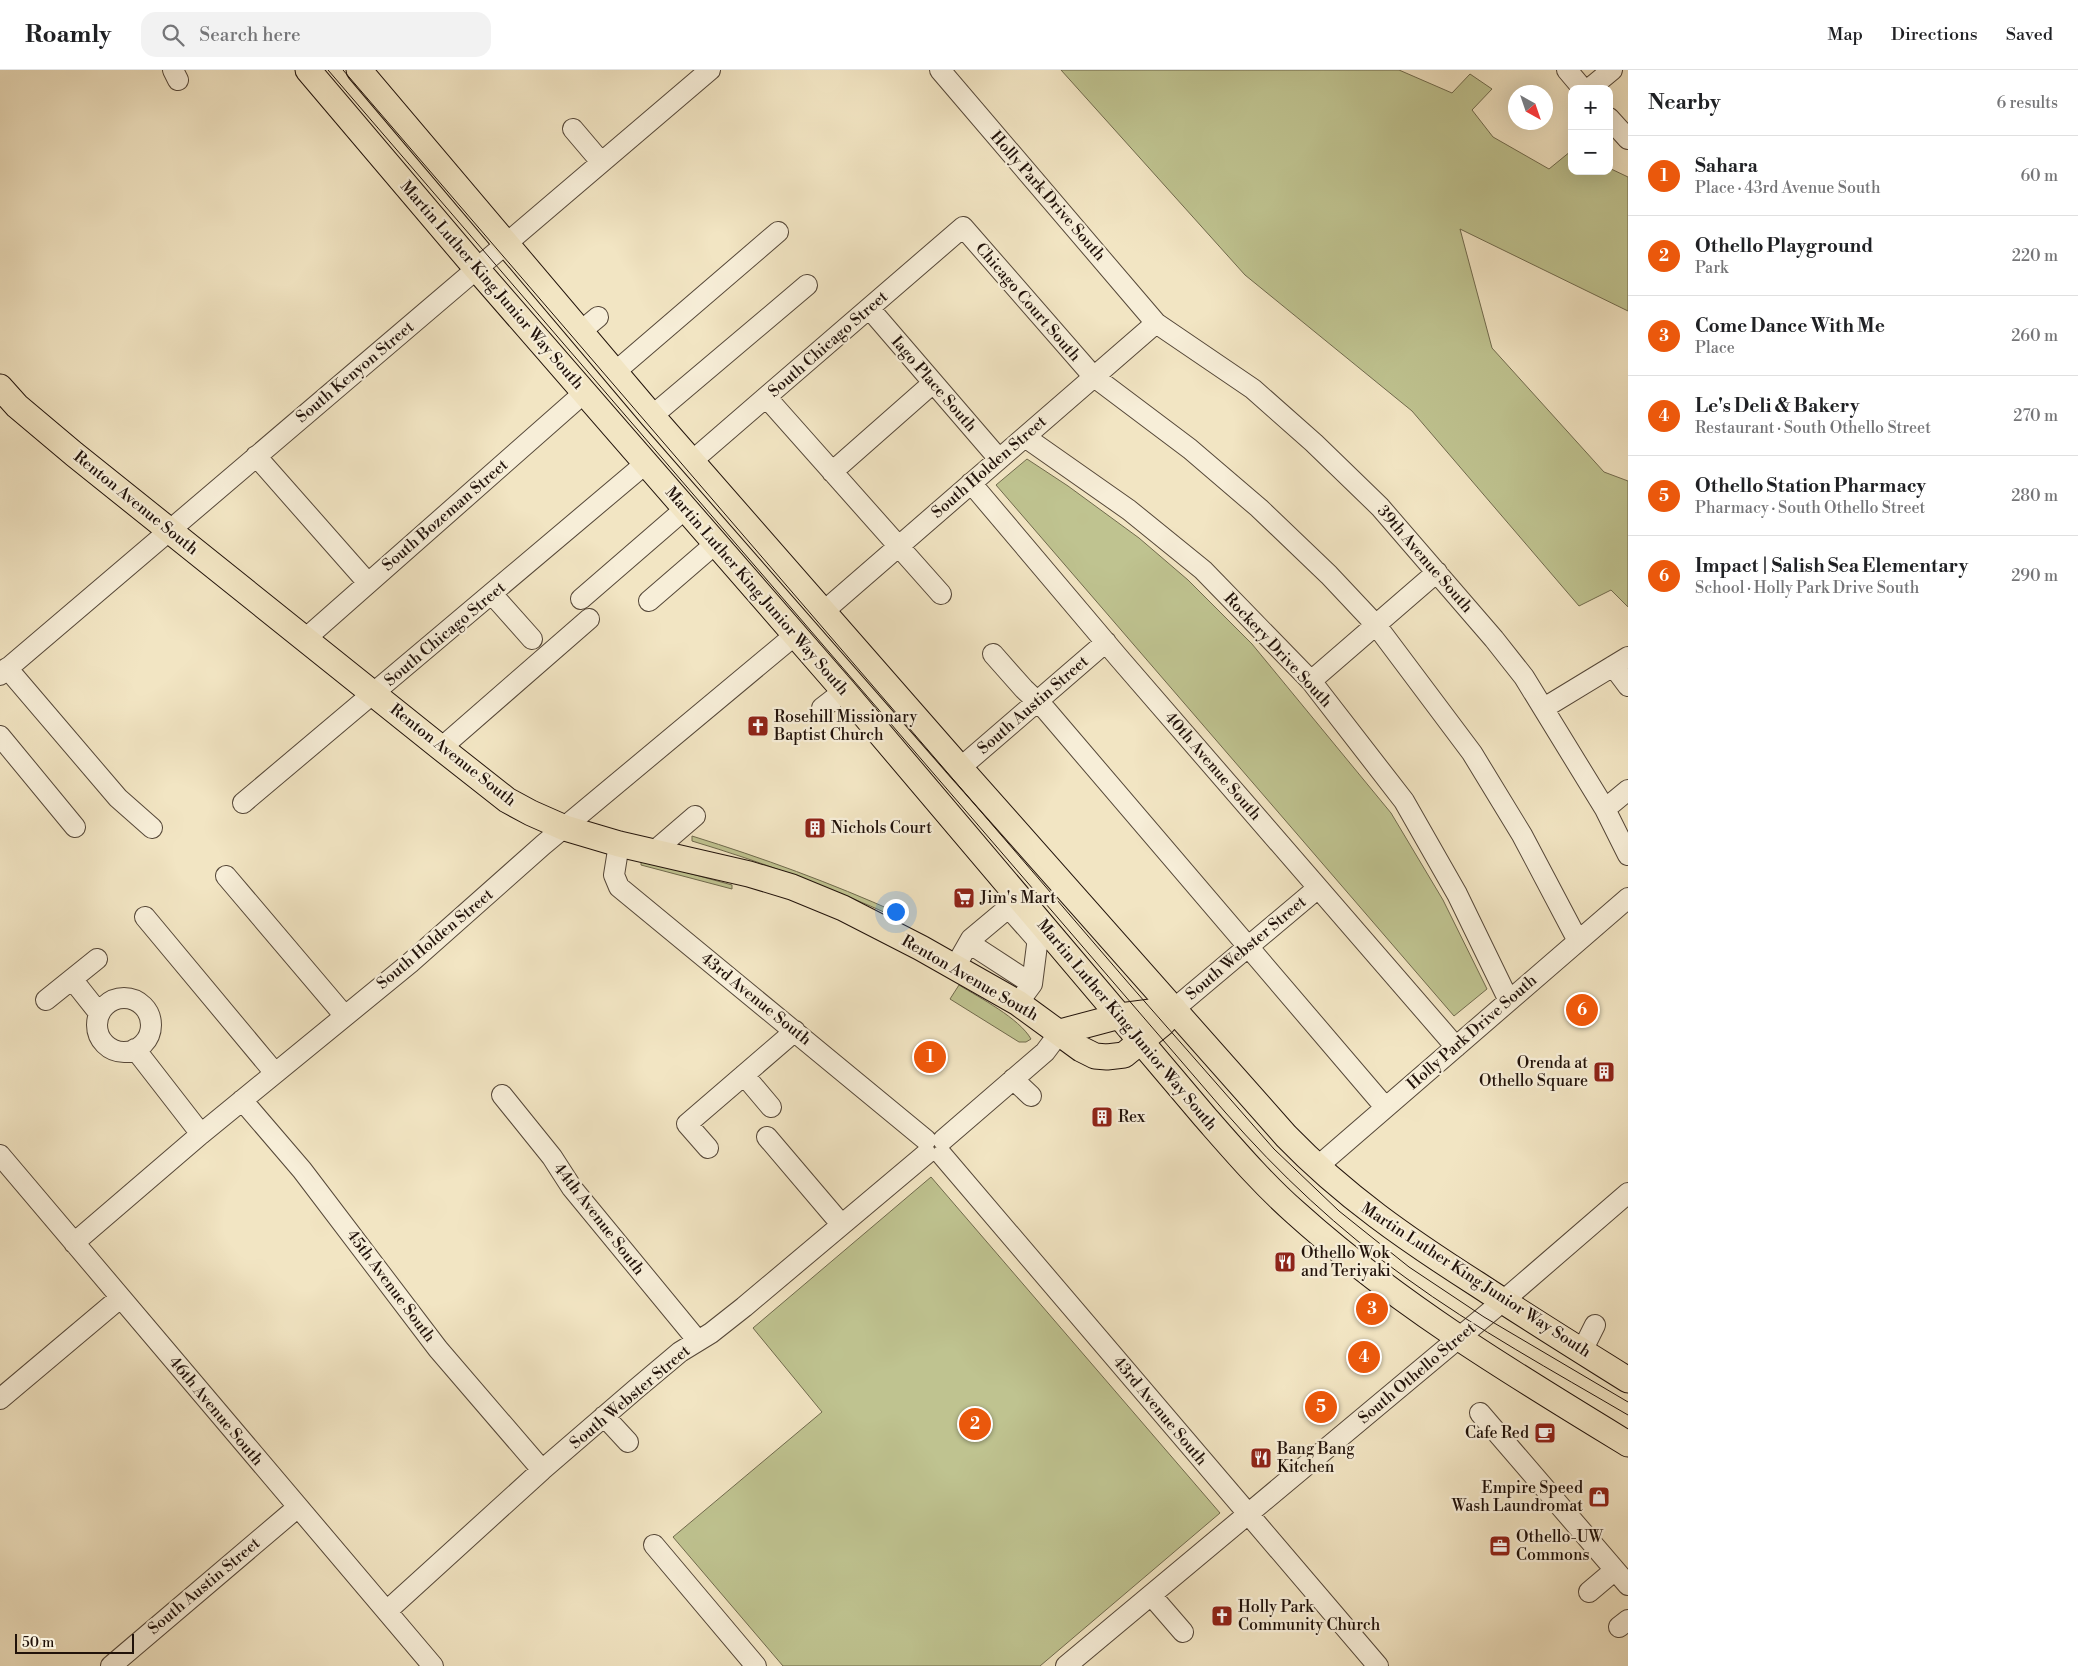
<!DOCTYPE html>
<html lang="en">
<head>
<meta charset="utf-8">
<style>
	:root { --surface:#fff; --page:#f2f2f2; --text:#202124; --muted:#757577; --line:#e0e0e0; --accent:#ea580c }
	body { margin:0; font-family:"Libre Bodoni",serif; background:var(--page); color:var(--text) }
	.controls { position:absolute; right:15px; top:15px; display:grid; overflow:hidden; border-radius:10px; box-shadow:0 5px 20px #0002 }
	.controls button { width:45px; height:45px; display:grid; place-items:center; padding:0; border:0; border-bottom:1px solid var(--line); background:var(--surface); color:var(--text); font:25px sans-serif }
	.compass { position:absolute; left:1508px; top:15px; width:45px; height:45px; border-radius:50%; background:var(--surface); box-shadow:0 5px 20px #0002; rotate:140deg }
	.scale { position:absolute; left:15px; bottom:12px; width:119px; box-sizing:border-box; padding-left:5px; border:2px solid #21120a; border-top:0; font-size:14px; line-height:18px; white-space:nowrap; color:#21120a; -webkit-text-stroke:4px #f7eed8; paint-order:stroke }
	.you { position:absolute; left:895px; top:841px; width:18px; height:18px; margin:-12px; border:4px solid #fff; border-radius:50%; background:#1a73e8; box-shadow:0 0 0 8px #1a73e833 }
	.badge { display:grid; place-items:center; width:32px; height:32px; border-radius:50%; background:var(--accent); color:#fff; font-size:16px; font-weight:700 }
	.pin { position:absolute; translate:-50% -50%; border:2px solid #fff; box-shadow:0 1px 5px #0006 }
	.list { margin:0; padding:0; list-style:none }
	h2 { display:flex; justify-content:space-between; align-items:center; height:65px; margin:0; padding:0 20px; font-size:21px }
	h2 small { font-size:16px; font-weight:400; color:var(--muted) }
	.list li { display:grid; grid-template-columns:32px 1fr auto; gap:15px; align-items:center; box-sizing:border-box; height:80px; padding:0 20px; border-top:1px solid var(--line) }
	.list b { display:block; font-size:19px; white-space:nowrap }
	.list p { margin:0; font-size:16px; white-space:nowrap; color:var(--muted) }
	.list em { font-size:16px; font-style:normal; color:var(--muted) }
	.icon { flex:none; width:28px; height:28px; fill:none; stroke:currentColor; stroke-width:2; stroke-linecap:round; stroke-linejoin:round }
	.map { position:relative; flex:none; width:1628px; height:1596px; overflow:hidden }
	header { display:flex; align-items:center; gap:30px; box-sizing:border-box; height:70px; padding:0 25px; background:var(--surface); border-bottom:1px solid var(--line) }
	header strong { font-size:24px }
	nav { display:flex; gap:28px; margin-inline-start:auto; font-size:18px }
	.search { width:350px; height:45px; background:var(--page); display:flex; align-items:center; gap:12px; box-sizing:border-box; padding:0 18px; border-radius:15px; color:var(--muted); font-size:19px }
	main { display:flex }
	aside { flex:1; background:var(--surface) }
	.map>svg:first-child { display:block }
	.green { fill:#bfc390; stroke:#706a4d }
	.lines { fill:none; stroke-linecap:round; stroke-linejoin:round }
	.minor-casing { stroke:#554738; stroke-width:22 }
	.major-casing { stroke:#21120a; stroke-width:27 }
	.minor { stroke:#f7eed8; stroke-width:20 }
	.major { stroke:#f2e5c3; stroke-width:25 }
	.tram { stroke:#21120a; stroke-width:1 }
	.labels { text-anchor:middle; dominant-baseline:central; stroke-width:4.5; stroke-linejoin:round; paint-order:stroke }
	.street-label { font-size:16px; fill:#21120a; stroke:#f7eed8 }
	.poi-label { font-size:16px; fill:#21120a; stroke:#f7eed8; text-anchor:start }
</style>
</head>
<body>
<header>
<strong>Roamly</strong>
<div class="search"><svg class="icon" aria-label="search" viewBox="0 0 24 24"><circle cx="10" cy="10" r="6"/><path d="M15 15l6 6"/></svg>Search here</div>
<nav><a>Map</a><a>Directions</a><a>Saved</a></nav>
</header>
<main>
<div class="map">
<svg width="1628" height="1596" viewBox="0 0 1628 1596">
	<rect width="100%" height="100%" fill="#f2e5c3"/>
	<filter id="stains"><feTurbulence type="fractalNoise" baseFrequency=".004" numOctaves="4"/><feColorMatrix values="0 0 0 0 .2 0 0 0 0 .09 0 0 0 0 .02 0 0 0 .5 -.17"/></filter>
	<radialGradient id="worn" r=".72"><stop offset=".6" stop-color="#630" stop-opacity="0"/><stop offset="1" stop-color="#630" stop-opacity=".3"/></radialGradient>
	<path class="green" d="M1061 0H1399L1452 23 1470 4 1492 19 1472 40 1493 67 1549 99 1571 81 1572 101H1609V98L1628 107V241L1460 159 1492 278 1604 402 1628 411V537L1611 520 1579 536 1412 341 1245 205Z
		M1027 389 1068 416 1139 468 1188 510 1252 574 1391 743 1443 830 1487 919 1454 946 996 415Z
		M692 766C763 788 831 813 898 843L895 847C829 817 762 792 692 771Z
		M641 790 732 815V819L641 795Z
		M959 915C980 928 1019 948 1031 969L1026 972H1019L950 929Z
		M931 1107 1220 1443 1040 1596H783L673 1467 822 1342 753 1258Z"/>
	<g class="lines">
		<g class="minor-casing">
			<path id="minor" d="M173 0 178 10
				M940 0 1156 253 1253 319 1314 373 1380 437 1494 569 1524 607 1605 739 1628 785
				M1567 0 1583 19
				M1589 19 1612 0
				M1609 48 1628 69
				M573 59 601 92
				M869 238 999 389
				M580 262 598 247
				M615 302 778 162
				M766 327 941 524
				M652 346 807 215
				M1025 367 1129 440 1203 500 1311 611 1404 731 1457 824 1509 931
				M256 386 368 513
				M692 391 963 157 1093 306 1190 379 1259 438 1329 505 1376 555 1472 683 1522 765 1578 871
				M832 402 933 313
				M971 413 1119 588 1456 977
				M492 524 532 569
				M581 529 685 439
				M649 531 715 474
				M823 542 1156 253
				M305 569 585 322
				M993 584 1024 619 1046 640 1385 1037
				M1613 596 1628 616
				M7 598 118 728 152 758
				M0 605 710 0
				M1311 611 1437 502
				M822 638 844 621
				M1544 638 1628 587
				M0 666 75 757
				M441 678 589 549
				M960 698 1106 572
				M243 733 645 394
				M1605 739 1628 720
				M619 774 614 805 619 817 926 1070
				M652 783 695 746
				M226 806 344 945
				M1008 837 1039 872
				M145 847 275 1003
				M969 873 1032 914
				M955 897 971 869 1020 828
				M72 909 99 943
				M97 955a27 27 0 1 1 54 0a27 27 0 1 1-54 0Z
				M46 930 97 889
				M1018 933 1032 914 1037 875 1050 863
				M1174 939 1318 818
				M135 979 201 1064
				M744 1005 771 1037
				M1013 1009 1031 1026
				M502 1025 552 1087 572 1118 698 1271
				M242 1030 302 1100 438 1279 542 1400
				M767 1067 841 1154
				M943 1070 1045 982 1060 962
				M708 1078 687 1054 795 961
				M0 1085 433 1596
				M942 1085 1378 1596
				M1317 1097 1628 828
				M74 1173 201 1064 410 893 543 775 795 565
				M1582 1281 1595 1255
				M0 1329 120 1228
				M1480 1343 1628 1515
				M604 1346 628 1372
				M654 1475 756 1596
				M1589 1522 1615 1500
				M1151 1525 1183 1562
				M388 1540 542 1400 636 1319 680 1282 711 1263 744 1237 926 1084
				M1619 1557 1628 1550
				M111 1596 298 1437
				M1066 1596 1503 1231 1628 1123"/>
		</g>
		<g class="major-casing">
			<path id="major" d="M308 0 476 198 844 621 1205 1047C1234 1080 1263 1114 1296 1143 1397 1234 1513 1304 1628 1374
				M359 0 652 346 960 698 1286 1066C1344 1126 1408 1170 1477 1214 1527 1247 1577 1278 1628 1310
				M0 317 17 336 74 384 441 678 507 730 531 743 565 758 619 774 749 804 792 817 843 838 921 878 1018 933 1081 979 1095 986 1107 987 1124 985 1163 953 1174 939
				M1060 962 1120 946 1174 939"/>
		</g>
		<use href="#minor" class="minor"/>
		<use href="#major" class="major"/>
		<path class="tram" d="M328 0 1225 1042C1279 1104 1339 1160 1406 1208 1476 1259 1553 1301 1628 1345
			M343 0 1131 916 1274 1079 1339 1141 1409 1197 1484 1247 1628 1332"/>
	</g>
	<defs>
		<g id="church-square" transform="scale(1.125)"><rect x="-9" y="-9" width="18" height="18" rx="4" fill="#8f2418" stroke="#f7eed8"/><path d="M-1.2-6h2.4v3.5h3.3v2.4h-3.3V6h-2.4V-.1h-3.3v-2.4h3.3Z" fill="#fff"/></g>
		<g id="building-square" transform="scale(1.125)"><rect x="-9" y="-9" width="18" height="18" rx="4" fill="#8f2418" stroke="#f7eed8"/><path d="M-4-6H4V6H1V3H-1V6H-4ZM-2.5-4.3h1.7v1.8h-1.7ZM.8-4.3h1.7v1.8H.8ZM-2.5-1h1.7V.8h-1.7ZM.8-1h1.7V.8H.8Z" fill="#fff"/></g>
		<g id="supermarket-square" transform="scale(1.125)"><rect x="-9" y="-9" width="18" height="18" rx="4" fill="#8f2418" stroke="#f7eed8"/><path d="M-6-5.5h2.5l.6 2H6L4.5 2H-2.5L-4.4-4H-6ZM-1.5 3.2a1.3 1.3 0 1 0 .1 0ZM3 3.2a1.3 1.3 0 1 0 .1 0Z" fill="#fff"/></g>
		<g id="restaurant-square" transform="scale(1.125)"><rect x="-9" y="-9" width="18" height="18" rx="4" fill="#8f2418" stroke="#f7eed8"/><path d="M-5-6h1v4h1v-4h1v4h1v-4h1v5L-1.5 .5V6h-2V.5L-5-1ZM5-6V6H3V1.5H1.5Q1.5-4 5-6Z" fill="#fff"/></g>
		<g id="cafe-square" transform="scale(1.125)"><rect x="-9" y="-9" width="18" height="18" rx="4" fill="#8f2418" stroke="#f7eed8"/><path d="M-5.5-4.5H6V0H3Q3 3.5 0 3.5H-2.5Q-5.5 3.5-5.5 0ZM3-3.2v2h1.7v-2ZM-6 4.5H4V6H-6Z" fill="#fff"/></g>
		<g id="shop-square" transform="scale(1.125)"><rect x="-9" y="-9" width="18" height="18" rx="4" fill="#8f2418" stroke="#f7eed8"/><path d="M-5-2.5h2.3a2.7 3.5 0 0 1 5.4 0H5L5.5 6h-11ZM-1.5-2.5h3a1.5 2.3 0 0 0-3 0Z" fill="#fff"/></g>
		<g id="office-square" transform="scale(1.125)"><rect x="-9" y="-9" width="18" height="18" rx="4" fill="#8f2418" stroke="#f7eed8"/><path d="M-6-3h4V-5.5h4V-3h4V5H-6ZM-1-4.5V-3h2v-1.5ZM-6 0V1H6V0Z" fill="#fff"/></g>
	</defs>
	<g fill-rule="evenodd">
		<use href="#church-square" x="758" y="656"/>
		<use href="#building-square" x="815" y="758"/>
		<use href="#supermarket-square" x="964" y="828"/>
		<use href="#building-square" x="1604" y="1002"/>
		<use href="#building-square" x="1102" y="1047"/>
		<use href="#restaurant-square" x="1285" y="1192"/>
		<use href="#cafe-square" x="1545" y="1363"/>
		<use href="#restaurant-square" x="1261" y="1388"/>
		<use href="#shop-square" x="1599" y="1427"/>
		<use href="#office-square" x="1500" y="1476"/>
		<use href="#church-square" x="1222" y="1546"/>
	</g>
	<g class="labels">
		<g class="street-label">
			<text transform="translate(1048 126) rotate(49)">Holly Park Drive South</text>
			<text transform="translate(492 215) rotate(49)">Martin Luther King Junior Way South</text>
			<text transform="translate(1028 232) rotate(49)">Chicago Court South</text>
			<text transform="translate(828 274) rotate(-41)">South Chicago Street</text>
			<text transform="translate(355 302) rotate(-40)">South Kenyon Street</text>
			<text transform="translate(934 314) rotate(49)">Iago Place South</text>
			<text transform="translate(989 397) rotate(-41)">South Holden Street</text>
			<text transform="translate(136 433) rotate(39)">Renton Avenue South</text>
			<text transform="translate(445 445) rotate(-41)">South Bozeman Street</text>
			<text transform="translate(1425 489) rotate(49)">39th Avenue South</text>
			<text transform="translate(757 521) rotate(49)">Martin Luther King Junior Way South</text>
			<text transform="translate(445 564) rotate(-40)">South Chicago Street</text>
			<text transform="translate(1278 580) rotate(47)">Rockery Drive South</text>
			<text transform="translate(1033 635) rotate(-41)">South Austin Street</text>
			<text transform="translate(453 685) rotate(38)">Renton Avenue South</text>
			<text transform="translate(1213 696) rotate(49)">40th Avenue South</text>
			<text transform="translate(435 869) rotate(-40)">South Holden Street</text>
			<text transform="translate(1246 878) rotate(-40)">South Webster Street</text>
			<text transform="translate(970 908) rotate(30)">Renton Avenue South</text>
			<text transform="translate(756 929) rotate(39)">43rd Avenue South</text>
			<text transform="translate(1127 955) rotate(50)">Martin Luther King Junior Way South</text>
			<text transform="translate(1472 962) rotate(-41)">Holly Park Drive South</text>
			<text transform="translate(599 1149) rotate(52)">44th Avenue South</text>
			<text transform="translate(1476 1210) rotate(33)">Martin Luther King Junior Way South</text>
			<text transform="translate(391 1216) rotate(53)">45th Avenue South</text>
			<text transform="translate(1417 1303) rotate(-40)">South Othello Street</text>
			<text transform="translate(630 1327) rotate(-40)">South Webster Street</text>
			<text transform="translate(216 1341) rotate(50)">46th Avenue South</text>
			<text transform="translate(1160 1341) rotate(50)">43rd Avenue South</text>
			<text transform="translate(204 1516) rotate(-40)">South Austin Street</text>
		</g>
		<g class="poi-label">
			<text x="774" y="647">Rosehill Missionary<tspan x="774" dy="18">Baptist Church</tspan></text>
			<text x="831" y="758">Nichols Court</text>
			<text x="980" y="828">Jim's Mart</text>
			<text x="1588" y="993" text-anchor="end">Orenda at<tspan x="1588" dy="18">Othello Square</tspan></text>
			<text x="1118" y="1047">Rex</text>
			<text x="1301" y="1183">Othello Wok<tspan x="1301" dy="18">and Teriyaki</tspan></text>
			<text x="1529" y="1363" text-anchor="end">Cafe Red</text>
			<text x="1277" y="1379">Bang Bang<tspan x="1277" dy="18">Kitchen</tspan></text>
			<text x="1583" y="1418" text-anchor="end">Empire Speed<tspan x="1583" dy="18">Wash Laundromat</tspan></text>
			<text x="1516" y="1467">Othello-UW<tspan x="1516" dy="18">Commons</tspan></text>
			<text x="1238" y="1537">Holly Park<tspan x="1238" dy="18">Community Church</tspan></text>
		</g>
	</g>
	<rect width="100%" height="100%" filter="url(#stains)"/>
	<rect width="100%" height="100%" fill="url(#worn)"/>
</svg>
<div class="controls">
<button>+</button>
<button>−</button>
</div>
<svg class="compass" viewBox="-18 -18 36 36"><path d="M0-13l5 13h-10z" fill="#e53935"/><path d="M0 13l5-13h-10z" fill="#757577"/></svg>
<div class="scale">50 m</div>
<div class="you"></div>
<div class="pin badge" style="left:930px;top:987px">1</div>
<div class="pin badge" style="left:975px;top:1354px">2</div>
<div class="pin badge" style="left:1372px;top:1239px">3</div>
<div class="pin badge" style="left:1364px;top:1287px">4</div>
<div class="pin badge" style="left:1321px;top:1337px">5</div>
<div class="pin badge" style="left:1582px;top:940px">6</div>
</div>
<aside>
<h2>Nearby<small>6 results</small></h2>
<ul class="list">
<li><span class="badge">1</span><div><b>Sahara</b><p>Place · 43rd Avenue South</p></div><em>60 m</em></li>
<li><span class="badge">2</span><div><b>Othello Playground</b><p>Park</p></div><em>220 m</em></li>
<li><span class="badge">3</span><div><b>Come Dance With Me</b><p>Place</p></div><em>260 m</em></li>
<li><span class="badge">4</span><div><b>Le's Deli &amp; Bakery</b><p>Restaurant · South Othello Street</p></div><em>270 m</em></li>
<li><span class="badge">5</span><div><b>Othello Station Pharmacy</b><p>Pharmacy · South Othello Street</p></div><em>280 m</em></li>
<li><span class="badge">6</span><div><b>Impact | Salish Sea Elementary</b><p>School · Holly Park Drive South</p></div><em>290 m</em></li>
</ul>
</aside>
</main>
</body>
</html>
